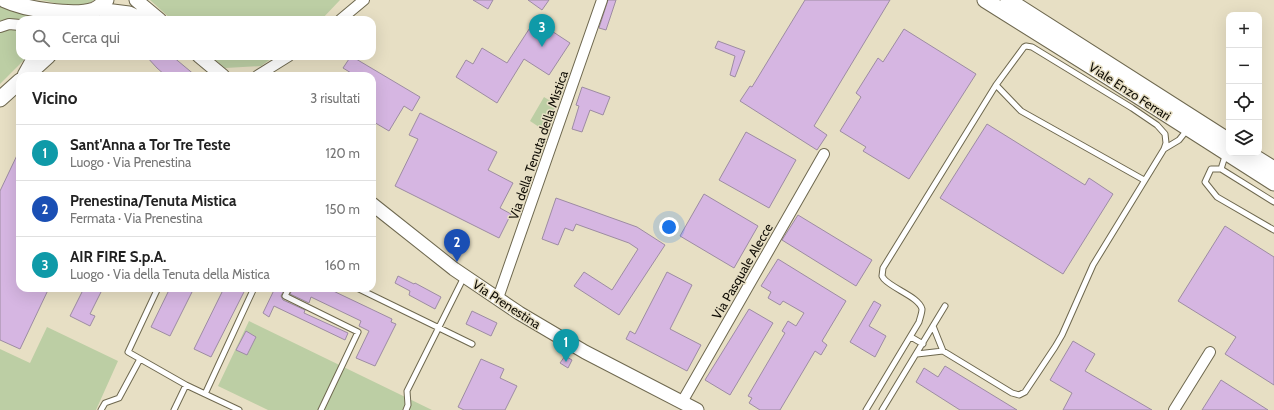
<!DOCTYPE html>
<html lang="it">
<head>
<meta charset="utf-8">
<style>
	:root { --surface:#fff; --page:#f6f6f6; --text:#222; --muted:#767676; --line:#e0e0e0; --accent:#7c3aed }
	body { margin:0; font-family:Cabin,sans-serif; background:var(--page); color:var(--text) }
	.controls { position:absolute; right:12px; top:12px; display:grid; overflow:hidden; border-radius:8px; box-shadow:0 4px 16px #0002 }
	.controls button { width:36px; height:36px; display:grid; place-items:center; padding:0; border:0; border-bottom:1px solid var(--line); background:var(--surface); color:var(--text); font:20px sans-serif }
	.you { position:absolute; left:669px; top:227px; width:14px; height:14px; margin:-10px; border:3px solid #fff; border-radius:50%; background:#1a73e8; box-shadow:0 0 0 6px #1a73e833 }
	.badge { display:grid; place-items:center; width:26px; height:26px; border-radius:50%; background:var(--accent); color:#fff; font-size:13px; font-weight:700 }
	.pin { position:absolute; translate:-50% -33px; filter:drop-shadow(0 1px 2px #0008) }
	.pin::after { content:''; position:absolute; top:21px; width:14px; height:12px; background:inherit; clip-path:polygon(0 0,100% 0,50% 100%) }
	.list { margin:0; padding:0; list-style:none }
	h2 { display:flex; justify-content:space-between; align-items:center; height:52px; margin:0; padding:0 16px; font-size:17px }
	h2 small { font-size:13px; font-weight:400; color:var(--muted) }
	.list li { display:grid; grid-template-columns:26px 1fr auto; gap:12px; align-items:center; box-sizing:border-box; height:56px; padding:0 16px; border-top:1px solid var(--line) }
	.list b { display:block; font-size:15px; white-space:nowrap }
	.list p { margin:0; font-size:13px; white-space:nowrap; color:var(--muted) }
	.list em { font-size:13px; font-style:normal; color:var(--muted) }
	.icon { flex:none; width:22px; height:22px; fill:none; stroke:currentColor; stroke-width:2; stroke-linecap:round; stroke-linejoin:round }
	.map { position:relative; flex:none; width:1274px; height:410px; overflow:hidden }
	.search { position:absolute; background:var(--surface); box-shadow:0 4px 16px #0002; left:16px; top:16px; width:360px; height:44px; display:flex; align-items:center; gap:10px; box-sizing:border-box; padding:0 14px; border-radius:12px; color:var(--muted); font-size:15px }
	.panel { position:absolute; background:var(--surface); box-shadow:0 4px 16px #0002; left:16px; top:72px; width:360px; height:220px; border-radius:12px }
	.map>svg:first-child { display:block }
	.green { fill:#bccea4 }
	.building { fill:#d6b6e2; stroke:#9d8ca2 }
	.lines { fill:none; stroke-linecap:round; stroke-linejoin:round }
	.service-casing { stroke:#6e684f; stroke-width:7 }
	.minor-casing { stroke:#6e684f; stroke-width:12 }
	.tertiary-casing { stroke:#6e684f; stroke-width:15 }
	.secondary-casing { stroke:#6e684f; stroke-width:17 }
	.service { stroke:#fff; stroke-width:5 }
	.minor { stroke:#fff; stroke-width:10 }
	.tertiary { stroke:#fff; stroke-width:13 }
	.secondary { stroke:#fff; stroke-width:15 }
	.labels { text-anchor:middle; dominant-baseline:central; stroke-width:3; stroke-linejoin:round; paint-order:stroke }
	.street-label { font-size:13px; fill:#100d05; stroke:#e7dfc4 }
</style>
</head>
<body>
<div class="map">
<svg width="1274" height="410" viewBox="0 0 1274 410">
	<rect width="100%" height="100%" fill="#e7dfc4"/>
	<path class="green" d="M39 0H94C79 11 55 2 39 0Z
		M150 0H340L321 20H172Z
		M0 4 75 20 10 19 0 21Z
		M13 27 20 30V56H28L0 84V32Z
		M211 56H275L261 66 225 68Z
		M544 97 557 105 542 129 530 121Z
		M249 321 432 410H268L218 386Z
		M47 327 118 361 96 410H0V349L30 363Z"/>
	<path class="building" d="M473 0H493L488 9Z
		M528 0H549L542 10Z
		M608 0H616L606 30 599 28Z
		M805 0H890L814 126 827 135 817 150 740 101 750 86 752 87Z
		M535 20 570 43 549 75 524 59 497 103 456 77 466 60 473 64 482 48 507 63Z
		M904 29 976 74 909 179 863 151 866 147 840 131 861 97 856 93 878 58 883 62Z
		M718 41 745 51 735 77 730 75 735 56 715 48Z
		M146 56H172L196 76H166L157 68Z
		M351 56 420 97 412 111 404 106 389 131 372 121V76H356L343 68Z
		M582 87 610 97 603 115 590 110 582 132 572 129 579 106 576 105Z
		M420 113 497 152 488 170 513 183 500 208 511 214 499 238 395 186 418 139 409 135Z
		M987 124 1085 185 1089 178 1113 194 1063 274 940 198Z
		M746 132 796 160 769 208 719 180Z
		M20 149V288H49L20 349 0 340V191Z
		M704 194 758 226 734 268 680 236Z
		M556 198 637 227 665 245 619 315 574 286 584 272 612 290 638 249 629 243 576 224 573 231 565 228 558 245 542 239Z
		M798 215 872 260 856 286 782 240Z
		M1225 226 1274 257V385L1225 354 1236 337 1178 301Z
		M778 259 846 301 822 341 827 345 821 355 815 351 780 410H760L749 403 752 398 748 396 785 333 782 331 788 321 796 326 804 313 783 301 780 305 768 298 771 292 761 286Z
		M667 272 692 285 670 329 701 345 687 371 626 339 630 331 635 334Z
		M398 276 414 284 415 283 441 297 435 309 409 295 410 291 395 283Z
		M84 288H103L90 314 95 316 90 326 70 316Z
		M170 288H194L170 336 151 327Z
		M224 288H246L211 357 194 349Z
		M275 288H285L281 296 283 300 305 310 304 313 348 333 345 340 274 306 269 317 263 313Z
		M293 288H327L392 319 391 322 396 324 375 366 356 358 369 331 359 326 361 321 311 297 309 303 290 294Z
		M874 301 881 305 869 326 886 336 875 357 850 342Z
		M749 309 773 323 730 395 705 380Z
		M472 311 497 323 491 336 466 324Z
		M246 331 256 337 247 355 236 350Z
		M1073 341 1095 354 1085 371 1152 410H1063L1072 393 1050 380Z
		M565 356 572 360 568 368 560 363Z
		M481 359 504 369 500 378 517 386 505 410H464L458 407Z
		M945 366 1017 410H960L916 382 924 368 938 377Z
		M1221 380 1268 410H1202Z"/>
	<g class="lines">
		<g class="service-casing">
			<path id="service" d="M996 85 1021 111 1144 180
				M1164 149 1179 140 1187 130
				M1226 153 1221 169 1274 202
				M1221 169H1211L1205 182 1217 197 1274 230
				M158 288 128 352 186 385 205 394 254 288
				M289 288 285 296 358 332 321 410
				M357 288 472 344
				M933 326 943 351
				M911 337 923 344
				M205 394 239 410
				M101 410 105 403 119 398 140 359
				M174 410 186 385
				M406 410 408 405 407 391 464 277
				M866 410 919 322C920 318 922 313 922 309 919 297 893 289 884 279L882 276 883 268 996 85 1024 47 1026 46 1032 47 1132 108 1157 125 1165 134 1166 143 1164 149 1093 265 1062 335 1055 347 1025 392 1019 395 1012 393 943 351 917 354
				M882 410 945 306"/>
		</g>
		<g class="minor-casing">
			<path id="minor" d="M340 20 364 0
				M0 27 9 24 20 25
				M23 74 33 56
				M257 76 289 56
				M498 298 602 0
				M682 402 824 154
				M1174 410 1210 352"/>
		</g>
		<g class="tertiary-casing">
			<path id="tertiary" d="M136 0 160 20
				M97 9 129 13 144 20
				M199 56 223 76
				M372 204 454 269 519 313 585 352 697 410"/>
		</g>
		<g class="secondary-casing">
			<path id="secondary" d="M5 0C24 9 74 17 94 10 99 8 103 4 106 0
				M985 0 1108 77 1274 183
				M1008 0 1229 141
				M26 76 48 56
				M0 99 20 81
				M1248 153 1274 169"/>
		</g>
		<use href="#service" class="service"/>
		<use href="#minor" class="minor"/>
		<use href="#tertiary" class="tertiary"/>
		<use href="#secondary" class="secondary"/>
	</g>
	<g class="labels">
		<g class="street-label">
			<text transform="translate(1130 91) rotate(33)">Viale Enzo Ferrari</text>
			<text transform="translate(538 145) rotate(-71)">Via della Tenuta della Mistica</text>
			<text transform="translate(742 271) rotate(-60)">Via Pasquale Alecce</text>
			<text transform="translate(507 304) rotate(33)">Via Prenestina</text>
		</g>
	</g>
</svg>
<div class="controls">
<button>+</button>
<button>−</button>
<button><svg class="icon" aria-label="locate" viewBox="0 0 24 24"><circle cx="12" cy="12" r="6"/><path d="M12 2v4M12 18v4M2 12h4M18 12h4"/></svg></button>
<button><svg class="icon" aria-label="layers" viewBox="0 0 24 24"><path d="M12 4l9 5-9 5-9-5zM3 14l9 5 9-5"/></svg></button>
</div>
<div class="you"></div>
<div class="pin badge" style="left:566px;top:362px;background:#0f9aa8">1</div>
<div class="pin badge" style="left:457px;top:262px;background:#1a4fb4">2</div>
<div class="pin badge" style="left:542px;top:47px;background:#0f9aa8">3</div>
<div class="search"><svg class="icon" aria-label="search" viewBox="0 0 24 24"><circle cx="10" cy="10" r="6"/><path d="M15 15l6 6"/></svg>Cerca qui</div>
<section class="panel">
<h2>Vicino<small>3 risultati</small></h2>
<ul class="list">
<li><span class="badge" style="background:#0f9aa8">1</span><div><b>Sant'Anna a Tor Tre Teste</b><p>Luogo · Via Prenestina</p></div><em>120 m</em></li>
<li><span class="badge" style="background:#1a4fb4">2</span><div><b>Prenestina/Tenuta Mistica</b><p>Fermata · Via Prenestina</p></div><em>150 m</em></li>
<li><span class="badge" style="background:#0f9aa8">3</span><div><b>AIR FIRE S.p.A.</b><p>Luogo · Via della Tenuta della Mistica</p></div><em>160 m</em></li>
</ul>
</section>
</div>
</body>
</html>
